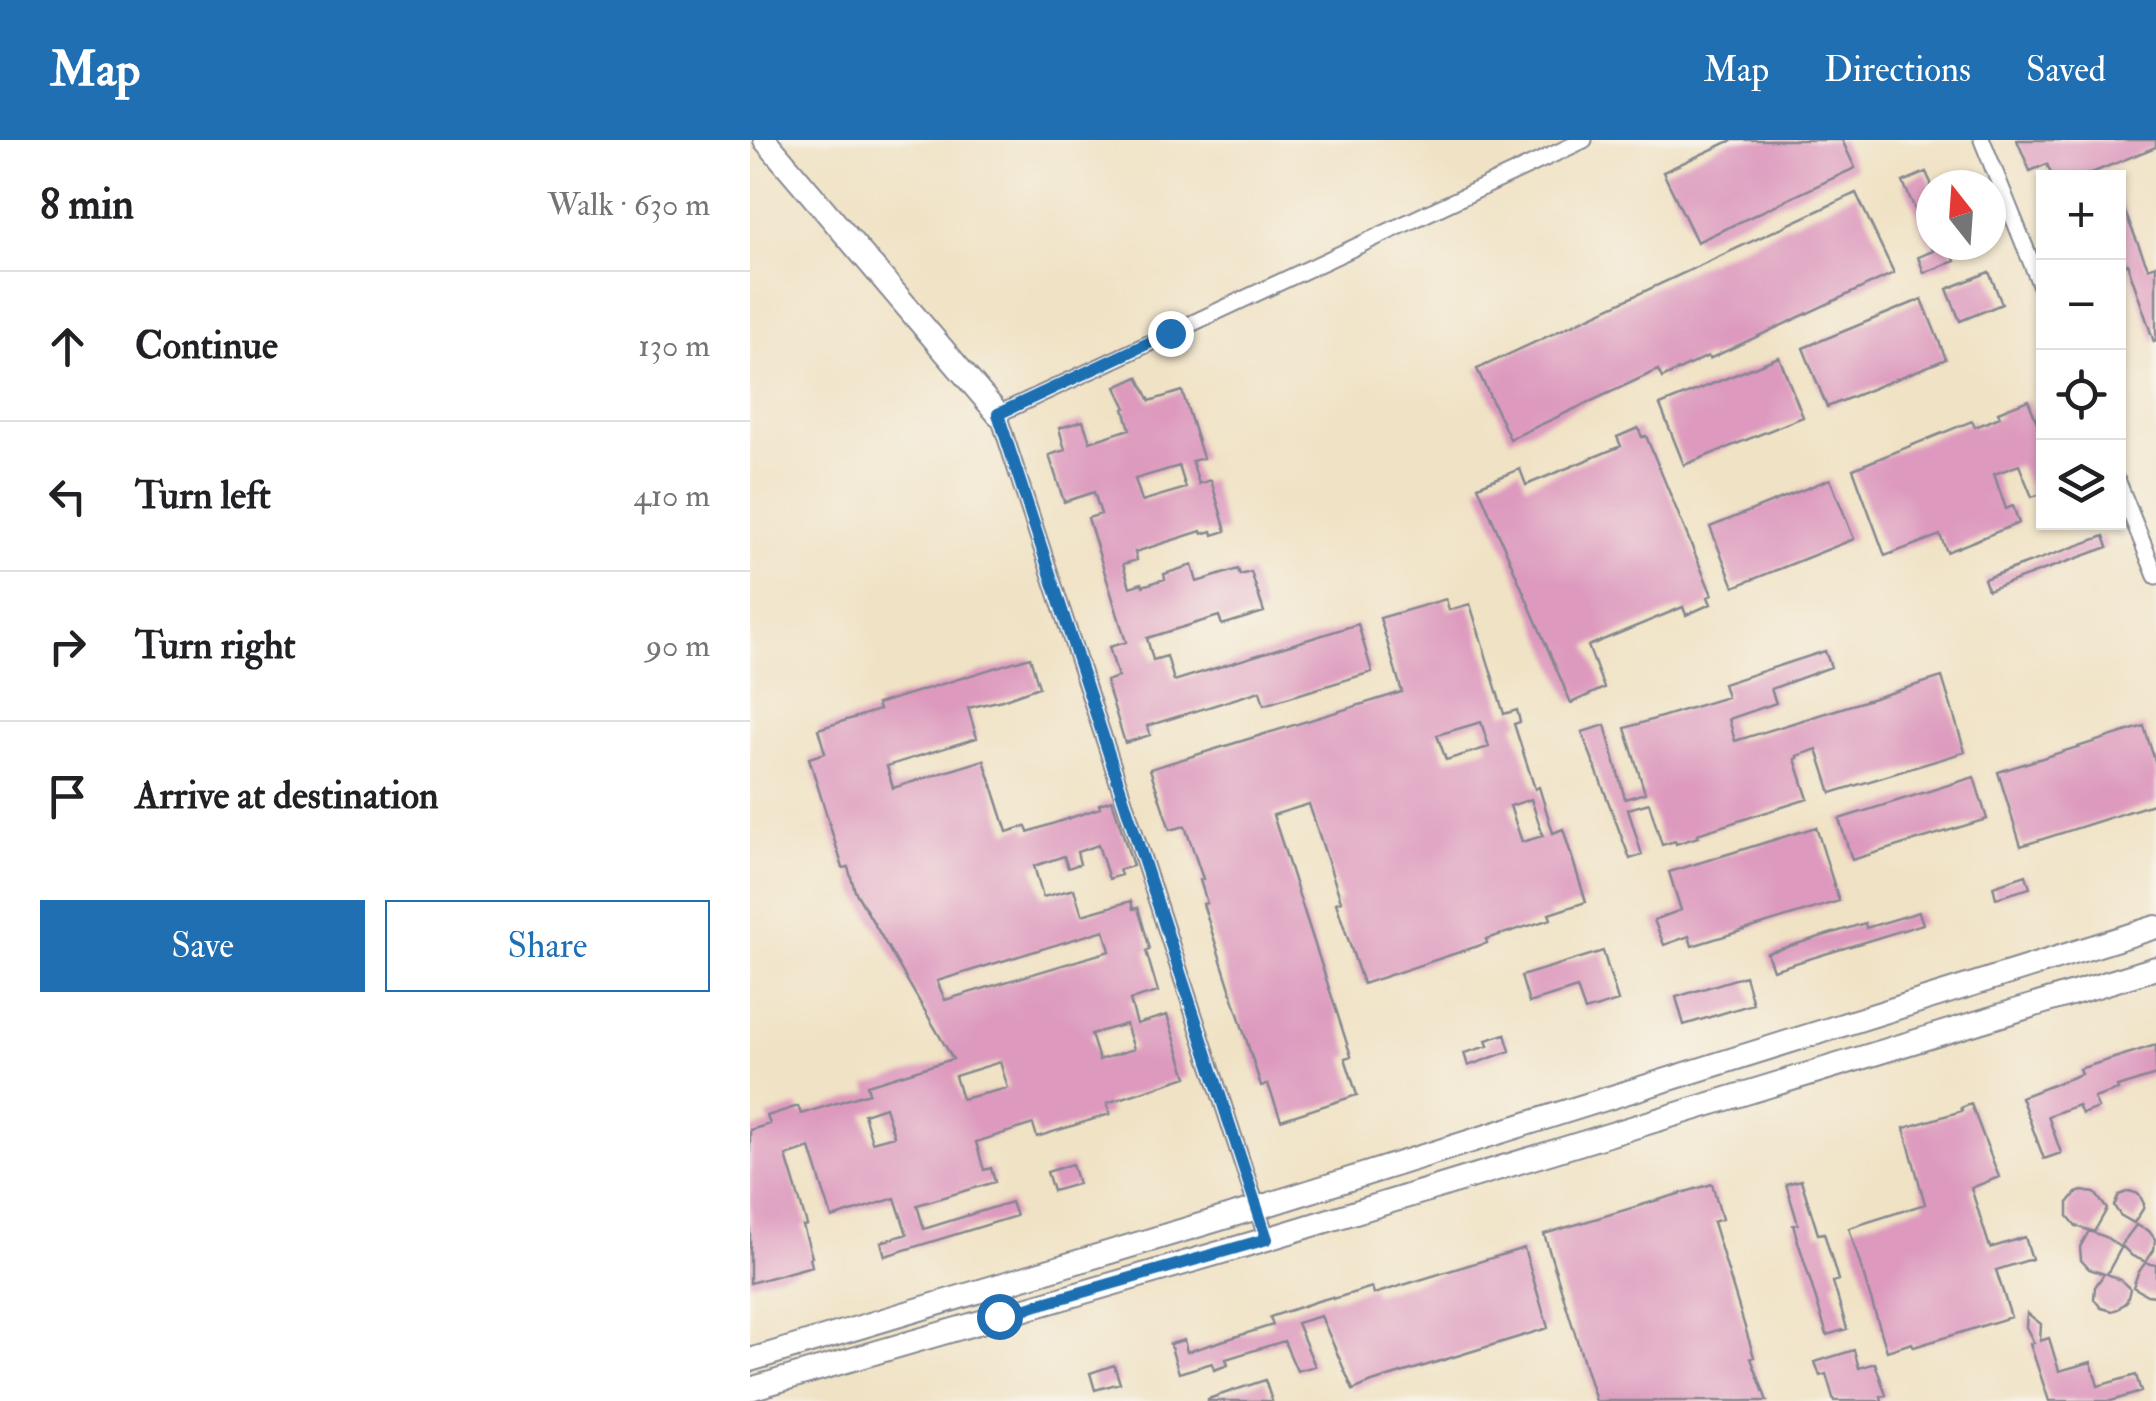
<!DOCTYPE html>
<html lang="en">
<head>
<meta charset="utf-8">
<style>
	:root { --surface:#fff; --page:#f6f6f6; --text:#202124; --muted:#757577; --line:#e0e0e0; --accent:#1f6fb2 }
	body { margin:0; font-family:"IM FELL Double Pica",serif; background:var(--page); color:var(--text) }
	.controls { position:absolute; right:30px; top:30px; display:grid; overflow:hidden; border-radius:0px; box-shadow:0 2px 8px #0004 }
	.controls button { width:90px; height:90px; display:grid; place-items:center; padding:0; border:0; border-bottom:2px solid var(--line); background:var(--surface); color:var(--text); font:50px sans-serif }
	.compass { position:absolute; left:1166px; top:30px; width:90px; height:90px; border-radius:50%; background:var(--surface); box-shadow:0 2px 8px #0004; rotate:343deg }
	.stop { position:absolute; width:30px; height:30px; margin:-22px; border:8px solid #1f6fb2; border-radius:50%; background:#fff }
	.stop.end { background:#1f6fb2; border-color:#fff; box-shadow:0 2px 10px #0008 }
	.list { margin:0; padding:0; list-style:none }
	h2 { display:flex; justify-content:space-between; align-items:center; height:130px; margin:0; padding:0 40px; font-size:42px }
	h2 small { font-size:32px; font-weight:400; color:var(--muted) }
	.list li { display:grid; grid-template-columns:65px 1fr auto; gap:30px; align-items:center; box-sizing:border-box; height:150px; padding:0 40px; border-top:2px solid var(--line) }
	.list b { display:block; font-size:38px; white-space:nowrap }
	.list em { font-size:32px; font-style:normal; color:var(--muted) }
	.actions { display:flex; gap:20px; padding:30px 40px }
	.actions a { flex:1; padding:22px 0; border:2px solid var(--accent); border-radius:0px; text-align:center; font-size:35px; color:var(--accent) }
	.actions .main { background:var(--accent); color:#fff }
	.icon { flex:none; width:55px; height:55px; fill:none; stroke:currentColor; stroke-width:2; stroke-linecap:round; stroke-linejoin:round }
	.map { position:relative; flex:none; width:1406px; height:1261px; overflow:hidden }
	header { display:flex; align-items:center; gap:60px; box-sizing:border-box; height:140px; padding:0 50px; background:var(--accent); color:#fff }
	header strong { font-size:48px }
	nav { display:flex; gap:55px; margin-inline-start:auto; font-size:35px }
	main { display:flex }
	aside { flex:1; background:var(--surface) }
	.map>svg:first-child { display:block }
	.building { fill:#dd9abe; fill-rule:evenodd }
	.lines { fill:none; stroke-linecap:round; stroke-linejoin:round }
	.street-casing { stroke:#868891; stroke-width:19 }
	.secondary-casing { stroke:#868891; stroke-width:26 }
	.street { stroke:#fff; stroke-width:15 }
	.secondary { stroke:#fff; stroke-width:22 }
	.route { stroke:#1f6fb2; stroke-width:12 }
</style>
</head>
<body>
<header>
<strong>Map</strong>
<nav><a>Map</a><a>Directions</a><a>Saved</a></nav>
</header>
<main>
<aside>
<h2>8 min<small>Walk · 630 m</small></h2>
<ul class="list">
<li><svg class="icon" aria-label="ahead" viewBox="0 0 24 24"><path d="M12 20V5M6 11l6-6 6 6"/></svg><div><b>Continue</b></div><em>130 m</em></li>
<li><svg class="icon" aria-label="left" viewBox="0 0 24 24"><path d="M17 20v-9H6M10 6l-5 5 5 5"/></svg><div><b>Turn left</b></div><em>410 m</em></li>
<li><svg class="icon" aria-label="right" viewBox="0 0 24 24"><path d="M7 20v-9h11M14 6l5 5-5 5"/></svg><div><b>Turn right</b></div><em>90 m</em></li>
<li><svg class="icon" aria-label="arrive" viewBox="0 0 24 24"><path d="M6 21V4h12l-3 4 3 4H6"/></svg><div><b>Arrive at destination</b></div></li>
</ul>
<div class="actions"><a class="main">Save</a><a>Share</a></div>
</aside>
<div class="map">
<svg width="1406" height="1261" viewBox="0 0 1406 1261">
	<rect width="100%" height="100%" fill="#f7f3e8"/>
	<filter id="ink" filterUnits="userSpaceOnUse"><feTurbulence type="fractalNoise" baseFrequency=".01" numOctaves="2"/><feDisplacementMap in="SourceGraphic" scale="20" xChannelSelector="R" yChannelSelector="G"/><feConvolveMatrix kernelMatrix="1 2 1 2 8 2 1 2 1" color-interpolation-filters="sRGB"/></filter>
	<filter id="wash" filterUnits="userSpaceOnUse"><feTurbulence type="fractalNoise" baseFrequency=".0048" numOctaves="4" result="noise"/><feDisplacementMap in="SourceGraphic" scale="40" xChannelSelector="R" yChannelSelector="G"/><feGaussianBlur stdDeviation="2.25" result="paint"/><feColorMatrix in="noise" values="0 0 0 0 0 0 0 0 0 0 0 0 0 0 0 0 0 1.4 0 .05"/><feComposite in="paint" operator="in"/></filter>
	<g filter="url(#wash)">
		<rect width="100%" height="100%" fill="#f0e2c4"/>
		<g id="blocks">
			<path class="building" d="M982 0H1092L1105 28 947 102 913 32Z
				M1267 0H1406V7L1329 38H1303L1297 24 1280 31Z
				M1176 32 1181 43V105H1199L1205 121 1174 133 1168 117 1183 111 1153 42Z
				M1106 53 1144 133 959 219 958 216 912 238 908 230 760 299 727 229Z
				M1368 55 1398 128 1406 125V201L1404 202 1377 123 1368 127Z
				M1239 132 1252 164 1210 181 1197 149Z
				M1172 159 1196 219 1077 267 1053 208Z
				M1029 217 1053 277 934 325 910 265Z
				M388 237 400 261 432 251 453 318 442 321 449 344 461 340 476 391 463 395 462 391 452 394 451 391 385 412 387 420 373 424 380 447 392 443 393 446 415 439 414 434 442 425 447 442 488 429 490 435 501 432 514 472 472 485 469 476 397 498 403 520 417 516 424 541 608 484 622 532 514 565 510 551 397 586 400 595 375 603 356 541 368 537 359 507 376 502 338 378 351 374 344 352 314 362 299 315 315 310 309 288 333 281 340 302 380 289 374 269 376 268 366 247ZM429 326 436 348 392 361 385 339Z
				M1278 260 1294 300V353L1282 357 1269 325 1244 334 1256 369 1263 366 1269 383 1197 412 1190 395 1135 416 1103 329 1222 281 1225 287 1250 277 1248 272Z
				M888 288 892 297 896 296 962 455 958 457 961 464 936 475 933 467 838 506 854 548 821 563 728 346 770 329 776 345 871 306 867 297Z
				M1080 339 1104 399 984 447 960 387Z
				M1354 396 1358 407 1238 450 1234 439Z
				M696 459 699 470 720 464 754 574 767 570 770 582 764 584 785 649 789 647 803 693 813 689 836 762 799 774 801 779 736 799 737 803 613 844 586 763 591 761 559 664 523 675 601 916 595 918 607 955 531 980 518 944 511 946 453 764 457 763 450 740 453 739 435 686 420 690 400 629 652 552 630 478ZM731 582 739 607 696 620 687 595ZM781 659 793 696 772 702 760 666Z
				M1075 511 1081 527 1021 549 1026 563 979 579 985 601 1192 537 1215 612 1081 653 1067 609 1047 616 1048 618 1045 619 1058 659 947 694 948 697 926 704 925 701 912 705 899 663 878 669 892 715 880 719 832 592 855 585 875 659 895 653 875 588 977 557 973 544Z
				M280 517 289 547 252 560 218 568 227 598 137 626 143 648 234 620 257 692 276 686 278 692 350 668 349 664 362 660 383 726 369 730 371 735 359 739 348 705 327 712 330 724 318 728 314 716 284 726 293 757 324 749 332 775 381 761 383 769 388 768 400 809 396 811 408 852 380 860 387 884 417 875 437 937 357 963 360 974 287 997 283 984 226 1002 234 1030 241 1028 245 1042 167 1065 174 1089 261 1062 266 1076 135 1116 131 1102 157 1094 145 1058 82 1078 60 1008 36 1016 57 1085 53 1086 62 1117 60 1118 62 1126 0 1143V990L20 984 17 976 48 966 51 974 119 953 117 945 203 919 105 751 98 727 93 728 59 618 75 613 68 589 129 570 127 564ZM354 790 360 811 195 860 187 841ZM376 884 384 909 349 920 341 894ZM250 922 258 948 212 959 205 936ZM135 967 144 996 122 1002 114 974Z
				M1394 586 1406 625V663L1271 706 1248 632Z
				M1224 637 1237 679 1102 720 1089 679Z
				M1066 687 1089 761 942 806 939 796 914 805 904 780 931 770 919 732Z
				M1276 735 1280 748 1246 758 1243 746Z
				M1169 772 1173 784 1023 830 1017 813 1115 783 1116 788Z
				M853 811 868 861 835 871 827 848 779 863 771 836Z
				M995 836 1003 864 934 885 926 857Z
				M755 894 760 911 718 926 714 913 738 906 736 900Z
				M1406 905V935L1367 947 1368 950 1344 958 1348 968 1332 974 1328 965 1298 976 1311 1013 1294 1019 1271 957 1331 934 1329 929Z
				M1221 964 1249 1037 1221 1048 1240 1108 1275 1097 1282 1119 1246 1130 1261 1177 1164 1207 1162 1203 1137 1211 1099 1088 1175 1064 1154 988 1212 971 1211 968Z
				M322 1024 328 1044 303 1051 297 1032Z
				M1051 1040 1068 1094 1074 1093 1088 1140 1083 1142 1097 1189 1077 1195 1043 1085 1048 1084 1036 1044Z
				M962 1044 972 1079 963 1082 1004 1217 1001 1218 1017 1261H846L794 1094Z
				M1332 1051 1345 1053 1357 1069 1344 1092 1326 1086 1318 1076V1063L1326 1053Z
				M1379 1051 1389 1054 1394 1064 1393 1069 1384 1083 1370 1075 1364 1066 1369 1055Z
				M1386 1085 1399 1091 1405 1099 1404 1110 1396 1122 1382 1116 1371 1105Z
				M1339 1091 1356 1097 1371 1108 1357 1134 1371 1140 1380 1149 1377 1161 1368 1169 1362 1171 1351 1168 1344 1159 1345 1147 1354 1134 1339 1129 1331 1120 1330 1107Z
				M774 1108 798 1188 622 1242 603 1250 571 1176 547 1183 565 1226 547 1231 534 1201 476 1219 478 1225 464 1230 462 1223 429 1233 420 1204 434 1200 437 1212 523 1185 520 1177 568 1161 582 1157 583 1159 622 1147 624 1154Z
				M1395 1123 1406 1125V1156L1397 1155 1383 1147 1388 1133Z
				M1277 1173 1291 1184 1290 1201 1299 1198 1309 1231 1341 1222 1348 1246 1386 1235 1391 1252 1361 1261H1299L1280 1204 1284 1203 1276 1187Z
				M1104 1210 1109 1228 1125 1223 1136 1255 1131 1256 1132 1261H1084L1076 1234 1070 1236 1065 1222Z
				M364 1225 370 1243 345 1250 340 1233Z
				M515 1240 522 1261H458V1259Z"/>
		</g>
	</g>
	<g filter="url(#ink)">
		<use href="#blocks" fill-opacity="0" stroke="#868891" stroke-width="2.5"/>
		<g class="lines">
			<g class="street-casing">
				<path id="street" d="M1232 0 1294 154
					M1368 342 1406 436
					M517 1099 248 274 834 0"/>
			</g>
			<g class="secondary-casing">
				<path id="secondary" d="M15 0 248 274
					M0 1220 507 1068 1406 787
					M0 1249 517 1099 1406 828"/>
			</g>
			<use href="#street" class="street"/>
			<use href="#secondary" class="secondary"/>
		</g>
	</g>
	<g class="lines" filter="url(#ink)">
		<path class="route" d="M249 1176 517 1099 248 274 420 193"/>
	</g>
</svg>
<div class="controls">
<button>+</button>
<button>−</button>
<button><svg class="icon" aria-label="locate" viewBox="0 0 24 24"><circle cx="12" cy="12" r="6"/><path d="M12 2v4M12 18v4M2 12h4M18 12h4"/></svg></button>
<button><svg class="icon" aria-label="layers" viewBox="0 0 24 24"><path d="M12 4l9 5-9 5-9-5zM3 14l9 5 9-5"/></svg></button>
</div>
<svg class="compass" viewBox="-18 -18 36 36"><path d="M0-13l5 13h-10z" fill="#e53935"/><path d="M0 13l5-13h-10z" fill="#757577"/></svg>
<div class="stop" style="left:249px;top:1176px"></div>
<div class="stop end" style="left:420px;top:193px"></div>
</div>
</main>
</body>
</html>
